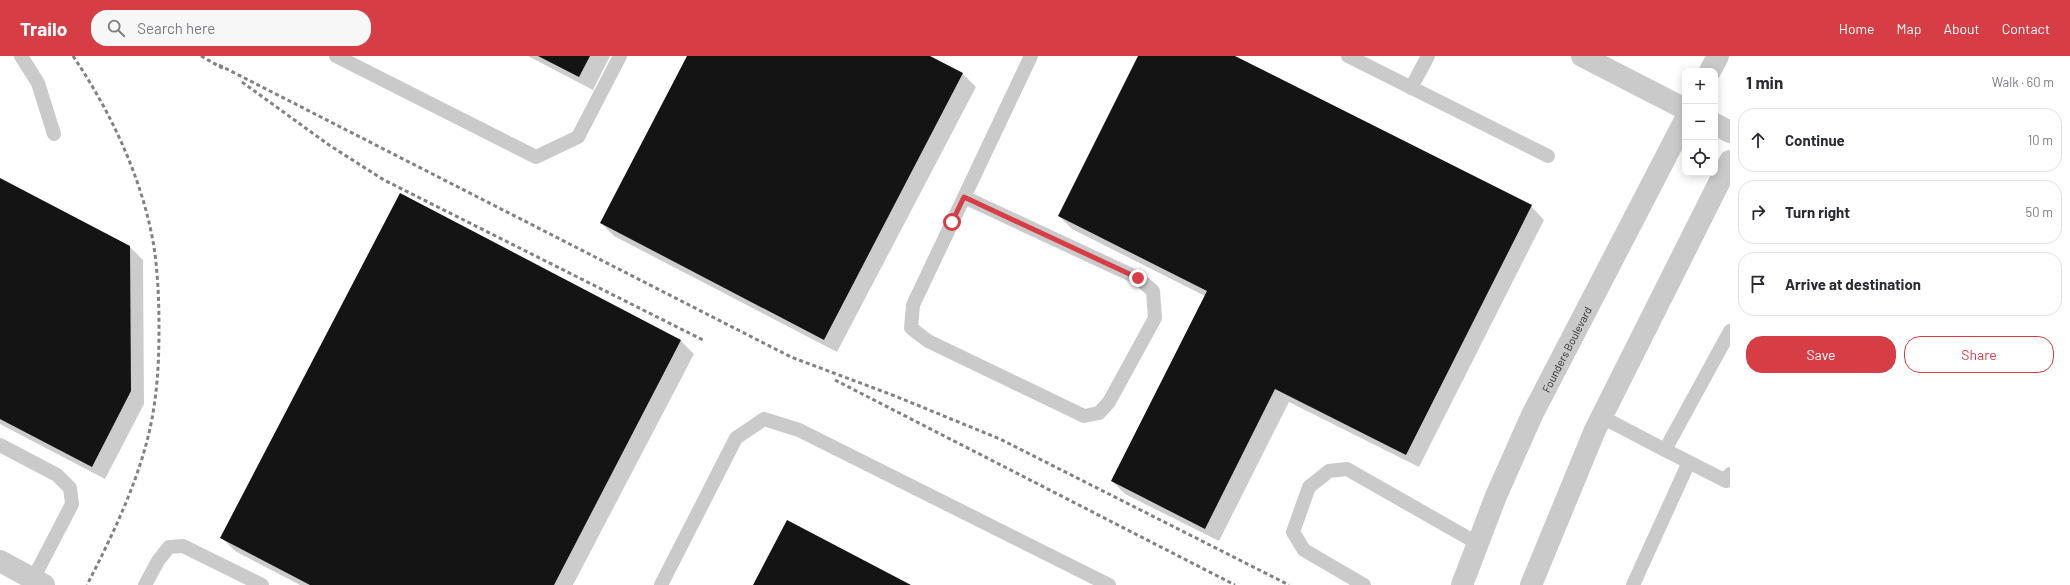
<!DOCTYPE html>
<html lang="en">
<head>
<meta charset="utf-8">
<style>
	:root { --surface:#fff; --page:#f7f7f7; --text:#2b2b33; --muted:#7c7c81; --line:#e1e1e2; --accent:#d63d45 }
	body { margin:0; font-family:Barlow,sans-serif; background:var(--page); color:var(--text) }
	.controls { position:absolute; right:12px; top:12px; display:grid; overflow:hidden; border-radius:8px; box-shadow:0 2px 10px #0003 }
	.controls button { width:36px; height:36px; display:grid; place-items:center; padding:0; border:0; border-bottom:1px solid var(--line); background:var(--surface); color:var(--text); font:20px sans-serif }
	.stop { position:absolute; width:12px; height:12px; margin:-9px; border:3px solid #d63d45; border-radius:50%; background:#fff }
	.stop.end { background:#d63d45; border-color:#fff; box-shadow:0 1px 4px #0008 }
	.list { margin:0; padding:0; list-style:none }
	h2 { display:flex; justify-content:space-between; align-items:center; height:52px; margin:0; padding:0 16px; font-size:17px }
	h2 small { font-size:13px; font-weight:400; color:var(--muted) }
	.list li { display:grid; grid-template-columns:26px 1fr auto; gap:12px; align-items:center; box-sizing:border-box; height:64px; margin:0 8px 8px; padding:0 8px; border:1px solid var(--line); border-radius:16px }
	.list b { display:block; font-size:15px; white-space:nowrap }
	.list em { font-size:13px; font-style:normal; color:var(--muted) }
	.actions { display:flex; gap:8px; padding:12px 16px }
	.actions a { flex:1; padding:9px 0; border:1px solid var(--accent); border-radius:16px; text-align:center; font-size:14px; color:var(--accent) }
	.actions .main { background:var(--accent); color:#fff }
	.icon { flex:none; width:22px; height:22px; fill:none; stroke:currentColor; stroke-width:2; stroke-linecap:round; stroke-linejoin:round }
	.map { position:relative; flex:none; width:1730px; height:529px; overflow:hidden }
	header { display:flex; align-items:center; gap:24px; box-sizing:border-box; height:56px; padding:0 20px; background:var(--accent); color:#fff }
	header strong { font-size:19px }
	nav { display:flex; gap:22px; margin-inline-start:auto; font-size:14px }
	.search { width:280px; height:36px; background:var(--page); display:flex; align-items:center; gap:10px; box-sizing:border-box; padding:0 14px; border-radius:16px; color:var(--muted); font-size:15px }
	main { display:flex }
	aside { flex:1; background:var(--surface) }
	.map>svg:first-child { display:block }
	.shadow { fill:#0003 }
	.building { fill:#141414 }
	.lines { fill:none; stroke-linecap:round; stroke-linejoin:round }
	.service { stroke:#cacaca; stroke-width:14 }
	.tertiary { stroke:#cacaca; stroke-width:22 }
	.rail { stroke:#828282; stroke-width:3; stroke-dasharray:4 3; stroke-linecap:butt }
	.route { stroke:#d63d45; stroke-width:5 }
	.labels { text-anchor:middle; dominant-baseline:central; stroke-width:4; stroke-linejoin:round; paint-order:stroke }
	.street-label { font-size:11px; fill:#2d2d2d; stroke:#fff }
</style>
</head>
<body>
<header>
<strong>Trailo</strong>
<div class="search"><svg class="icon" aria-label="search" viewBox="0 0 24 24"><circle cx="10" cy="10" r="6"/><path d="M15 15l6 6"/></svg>Search here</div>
<nav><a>Home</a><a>Map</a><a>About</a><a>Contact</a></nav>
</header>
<main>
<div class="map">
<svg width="1730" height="529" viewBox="0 0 1730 529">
	<rect width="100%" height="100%" fill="#fff"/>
	<path class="shadow" d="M528 0H610L593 34Z
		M688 0H928L963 18 976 31 837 296 614 180 601 167Z
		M1140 0H1233L1531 150 1544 164 1419 411 1289 346 1219 485 1125 438 1112 425 1205 240 1072 173 1059 160Z
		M0 123 129 190 143 204 144 348 105 423 0 368Z
		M400 138 681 285 694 298 573 529H300L235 495 222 482Z"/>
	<path class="building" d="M538 0H590L579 21Z
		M687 0H930L963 17 824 284 600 167Z
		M1138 0H1235L1532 149 1406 399 1275 333 1205 473 1111 425 1207 235 1058 160Z
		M0 122 130 190 131 335 92 411 0 363Z
		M400 137 681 284 554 529H310L220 482Z
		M787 464 911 529H753Z"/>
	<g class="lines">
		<path class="service" d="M21 0 38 27 54 78
			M336 0 536 101 578 81 620 0
			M1348 0 1548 100
			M1411 32 1428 0
			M964 141 1138 222 1153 235 1155 262 1109 346 1099 357 1084 360 928 285 911 272 913 249 1031 0
			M1602 361 1665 394 1730 275
			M0 389 57 419 70 432 72 448 30 529
			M1665 394 1726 425 1730 418
			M145 529 158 505 169 491 183 490 262 529
			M661 529 736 382 764 363 799 374 1109 529
			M1364 529 1304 494 1293 476 1309 431 1329 415 1347 413 1477 487
			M1633 529 1689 406"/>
		<g class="tertiary">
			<path d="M1582 0 1685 53"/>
			<path d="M1710 15 1718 0"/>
			<path d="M1715 68 1730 76"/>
			<path d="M0 505 44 529"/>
			<path id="s1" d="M1462 529 1496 440 1532 359 1685 64"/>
			<path d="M1531 529 1595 374 1730 105"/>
		</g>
		<path class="rail" d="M73 0C111 56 143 124 154 191 158 218 159 246 159 273 159 309 157 345 148 381 135 433 111 482 87 529
			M201 0 224 13
			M219 9 791 301 895 340 1000 383 1289 529
			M242 26 329 89 384 124 705 285
			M835 324 1235 529"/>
	</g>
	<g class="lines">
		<path class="route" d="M952 166 964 141 1138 222"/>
	</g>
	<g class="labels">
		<g class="street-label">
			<text stroke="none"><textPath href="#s1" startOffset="258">Founders Boulevard</textPath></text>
		</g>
	</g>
</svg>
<div class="controls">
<button>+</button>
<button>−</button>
<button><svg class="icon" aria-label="locate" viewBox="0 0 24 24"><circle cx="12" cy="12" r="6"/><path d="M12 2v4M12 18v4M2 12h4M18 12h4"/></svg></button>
</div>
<div class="stop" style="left:952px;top:166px"></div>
<div class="stop end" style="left:1138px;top:222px"></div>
</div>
<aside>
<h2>1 min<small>Walk · 60 m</small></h2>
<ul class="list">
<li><svg class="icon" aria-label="ahead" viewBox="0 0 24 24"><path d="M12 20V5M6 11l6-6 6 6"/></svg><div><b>Continue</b></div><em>10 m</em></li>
<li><svg class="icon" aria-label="right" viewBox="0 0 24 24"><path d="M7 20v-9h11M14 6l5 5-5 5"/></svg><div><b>Turn right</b></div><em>50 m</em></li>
<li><svg class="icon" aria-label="arrive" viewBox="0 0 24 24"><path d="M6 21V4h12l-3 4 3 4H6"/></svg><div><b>Arrive at destination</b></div></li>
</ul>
<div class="actions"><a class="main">Save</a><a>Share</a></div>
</aside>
</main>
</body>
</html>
